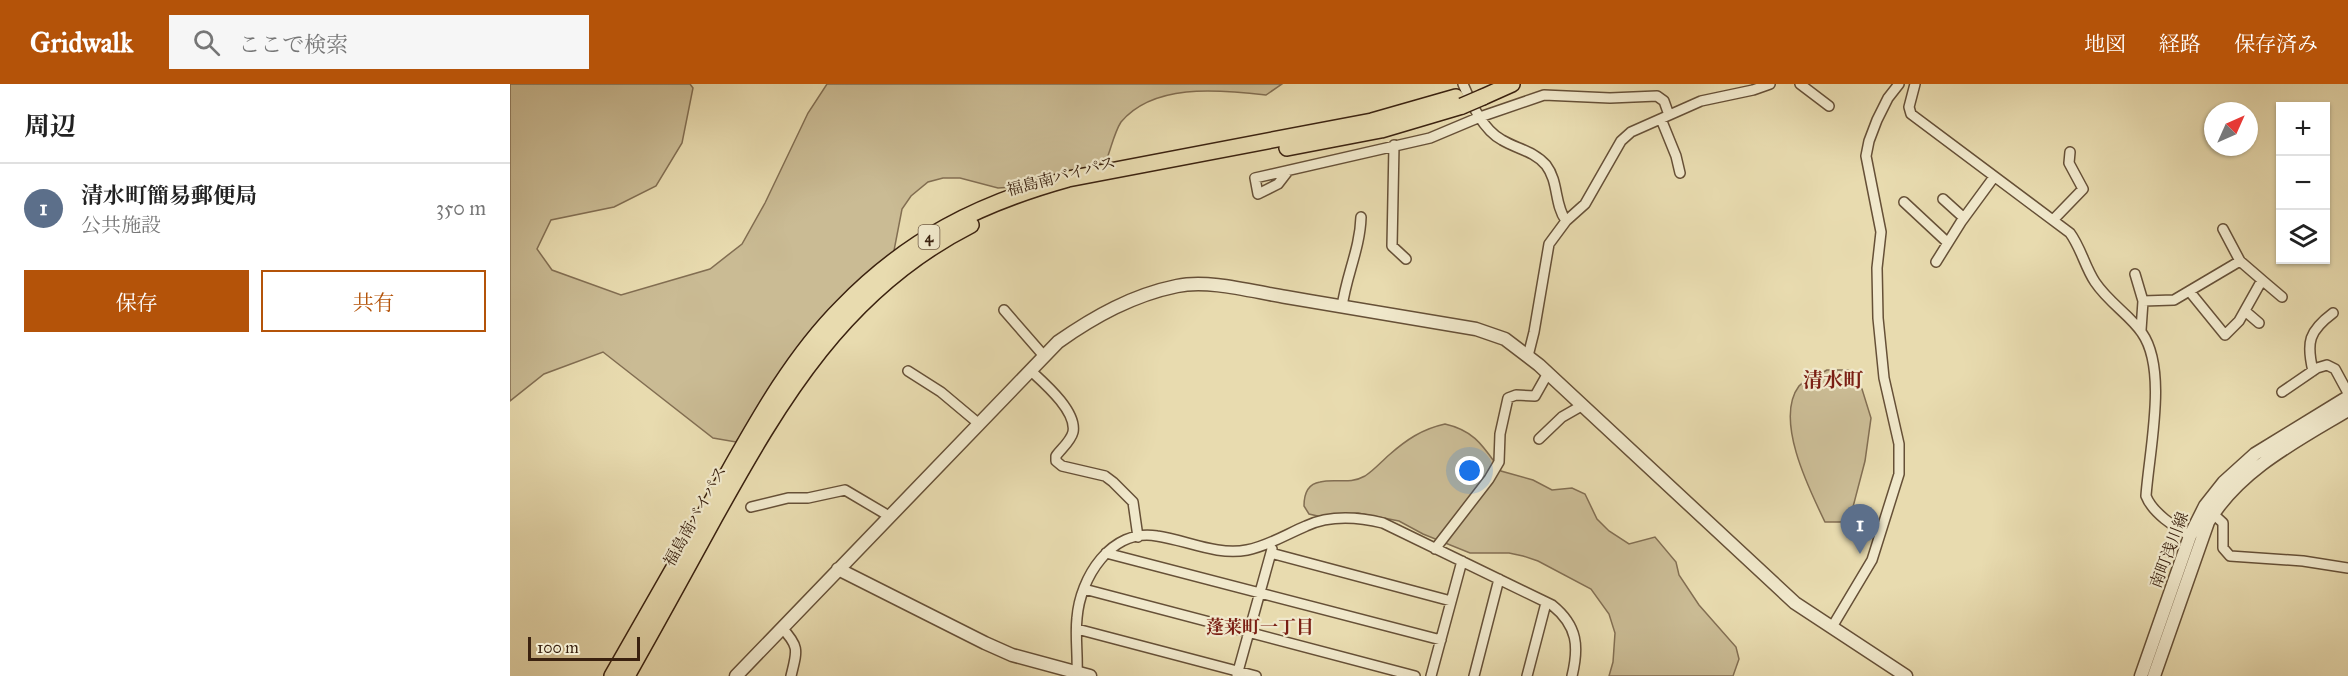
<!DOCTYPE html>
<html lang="ja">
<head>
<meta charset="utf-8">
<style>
	:root { --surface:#fff; --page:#f6f6f6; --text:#222; --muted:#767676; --line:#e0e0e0; --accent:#b45309 }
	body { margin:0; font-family:"IM FELL Great Primer","Noto Serif JP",serif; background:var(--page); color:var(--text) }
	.controls { position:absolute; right:18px; top:18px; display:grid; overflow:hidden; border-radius:0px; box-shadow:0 2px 4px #0004 }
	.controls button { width:54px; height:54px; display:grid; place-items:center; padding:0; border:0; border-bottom:2px solid var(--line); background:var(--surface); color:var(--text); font:30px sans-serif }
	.compass { position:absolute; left:1694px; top:18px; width:54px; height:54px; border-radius:50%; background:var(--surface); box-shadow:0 2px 4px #0004; rotate:45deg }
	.scale { position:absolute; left:18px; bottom:15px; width:112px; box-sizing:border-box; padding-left:6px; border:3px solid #3a210f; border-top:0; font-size:16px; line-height:21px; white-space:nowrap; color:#3a210f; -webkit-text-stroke:4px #f0e8cb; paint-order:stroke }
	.you { position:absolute; left:960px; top:387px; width:21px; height:21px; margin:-15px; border:4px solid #fff; border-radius:50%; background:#1a73e8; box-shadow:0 0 0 9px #1a73e833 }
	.badge { display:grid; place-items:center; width:39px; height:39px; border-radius:50%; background:var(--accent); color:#fff; font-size:20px; font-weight:700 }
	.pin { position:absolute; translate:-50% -50px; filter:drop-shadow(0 2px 3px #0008) }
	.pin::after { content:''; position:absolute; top:32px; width:21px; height:18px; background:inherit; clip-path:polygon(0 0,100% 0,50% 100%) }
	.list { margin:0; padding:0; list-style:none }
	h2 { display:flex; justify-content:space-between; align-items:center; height:78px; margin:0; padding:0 24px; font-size:26px }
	h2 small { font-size:20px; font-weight:400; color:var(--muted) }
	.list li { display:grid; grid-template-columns:39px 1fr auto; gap:18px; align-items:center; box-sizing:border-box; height:90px; padding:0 24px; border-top:2px solid var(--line) }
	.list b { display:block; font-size:22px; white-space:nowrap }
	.list p { margin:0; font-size:20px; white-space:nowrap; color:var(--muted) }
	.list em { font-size:20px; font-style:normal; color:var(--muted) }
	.actions { display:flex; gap:12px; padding:18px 24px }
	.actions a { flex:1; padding:14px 0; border:2px solid var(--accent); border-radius:0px; text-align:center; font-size:21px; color:var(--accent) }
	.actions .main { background:var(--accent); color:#fff }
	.icon { flex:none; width:33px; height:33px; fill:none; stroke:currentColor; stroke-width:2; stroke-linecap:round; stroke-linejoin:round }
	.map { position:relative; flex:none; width:1838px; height:592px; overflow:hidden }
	header { display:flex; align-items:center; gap:36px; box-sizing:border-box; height:84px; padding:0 30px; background:var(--accent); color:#fff }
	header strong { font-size:28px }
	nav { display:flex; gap:33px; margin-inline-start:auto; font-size:21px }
	.search { width:420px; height:54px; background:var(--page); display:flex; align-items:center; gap:15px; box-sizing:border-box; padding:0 21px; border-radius:0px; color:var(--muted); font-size:22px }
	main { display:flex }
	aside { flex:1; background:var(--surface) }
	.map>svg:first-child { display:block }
	.green { fill:#cabb94; stroke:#826e52; stroke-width:1.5 }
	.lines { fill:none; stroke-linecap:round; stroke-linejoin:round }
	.minor-casing { stroke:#665037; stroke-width:12 }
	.tertiary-casing { stroke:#665037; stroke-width:15 }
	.trunk-casing { stroke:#3a210f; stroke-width:18 }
	.minor { stroke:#f0e8cb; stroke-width:9 }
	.tertiary { stroke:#f0e8cb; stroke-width:12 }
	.trunk { stroke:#e8dbaf; stroke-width:15 }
	.trunk-bridge-casing { stroke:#3a210f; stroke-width:18; stroke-linecap:butt }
	.trunk-bridge { stroke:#e8dbaf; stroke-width:15 }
	.labels { text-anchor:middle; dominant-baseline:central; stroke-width:4.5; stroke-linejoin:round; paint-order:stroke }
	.shield { fill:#f0e8cb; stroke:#715d47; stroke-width:1.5 }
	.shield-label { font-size:15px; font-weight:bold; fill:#3a210f }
	.street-label { font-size:16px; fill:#3a210f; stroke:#f0e8cb }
	.neighbourhood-label { font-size:18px; font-weight:bold; fill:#7a1f14; stroke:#f0e8cb }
	.quarter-label { font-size:20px; font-weight:bold; fill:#7a1f14; stroke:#f0e8cb }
</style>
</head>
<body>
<header>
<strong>Gridwalk</strong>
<div class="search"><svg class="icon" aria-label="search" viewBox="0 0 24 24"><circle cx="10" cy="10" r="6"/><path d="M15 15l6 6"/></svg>ここで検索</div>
<nav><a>地図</a><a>経路</a><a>保存済み</a></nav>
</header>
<main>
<aside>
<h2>周辺<small></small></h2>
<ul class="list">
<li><span class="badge" style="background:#5c6f8a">1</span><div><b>清水町簡易郵便局</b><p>公共施設</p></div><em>350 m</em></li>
</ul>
<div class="actions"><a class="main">保存</a><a>共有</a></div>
</aside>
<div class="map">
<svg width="1838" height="592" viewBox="0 0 1838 592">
	<rect width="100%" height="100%" fill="#e8dbaf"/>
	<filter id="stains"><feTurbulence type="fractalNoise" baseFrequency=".00333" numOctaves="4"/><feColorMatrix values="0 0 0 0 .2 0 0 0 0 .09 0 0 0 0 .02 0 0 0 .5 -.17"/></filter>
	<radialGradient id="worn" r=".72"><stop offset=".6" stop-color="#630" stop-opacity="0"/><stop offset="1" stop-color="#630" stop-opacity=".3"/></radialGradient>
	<path class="green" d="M0 0H180L183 4 172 59 146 102 104 123 41 136 27 165 42 186 111 211 200 185 232 160 255 119 298 29 317 0H772L756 11C705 5 643 0 611 38 604 49 601 65 596 77L535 101 488 104 450 94H433L418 98 401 112 392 125 382 177 281 279 226 358 203 354 93 268 34 290 0 317Z
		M1317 286H1338L1352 305 1361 334 1355 377 1343 423 1331 438H1315C1299 405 1264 335 1289 302 1295 295 1309 291 1317 286Z
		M935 340C966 347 974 364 991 387L1023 396 1042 406 1062 404 1075 410 1087 435 1099 447 1119 460 1145 453 1166 478 1169 491 1189 521 1226 563 1229 575 1223 592H1099L1103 578 1105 549 1099 530 1081 505 1028 477 1013 472 999 469H960L913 450 889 437 848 429 812 433 799 430 794 422C794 412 797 400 810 398 826 394 839 401 855 392 864 386 871 378 879 371 896 356 912 345 935 340Z"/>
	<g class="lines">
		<g class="minor-casing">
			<path id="minor" d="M953 0C961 19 973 46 992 56 1007 65 1024 67 1036 81 1049 98 1044 120 1056 137
				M1290 0 1319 22
				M1405 0 1399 23 1401 30 1560 149C1571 164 1575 183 1585 198 1599 219 1620 231 1632 249 1658 286 1639 367 1636 412 1642 428 1665 444 1680 452
				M1151 35 1166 72 1170 89
				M884 61 882 162 896 175
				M778 87 768 100 748 110 745 94 920 54 970 33 1034 11 1100 14 1147 12 1154 17 1159 31
				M1433 115 1454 134
				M1394 118 1438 159
				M1543 136 1573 105 1559 79 1560 68
				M1713 145 1730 177
				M1426 178 1451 138 1484 93
				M1625 190 1633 217
				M1752 196 1772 213
				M832 223C836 192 850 165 851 133
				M494 226 534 272
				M1735 227 1749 239
				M1631 246 1633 217 1664 216 1730 177 1752 196 1729 237 1715 251 1680 208
				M1018 272 1024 248 1039 160 1056 137 1075 120 1111 57 1121 48 1191 17 1243 6 1260 0
				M520 286C534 299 567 327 563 348 561 357 551 365 546 372V377L552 382 595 392 603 398 623 418 628 453
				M398 287 431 308 468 339
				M1803 287C1796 258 1799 247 1823 229
				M1772 308 1807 284 1817 281 1825 285 1838 309
				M1029 355 1052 333 1073 321
				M241 423 278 414H298L335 406 379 432
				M1699 426 1713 439V464L1720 472 1793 477 1838 484
				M925 465 979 395 989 378 990 350 998 314 1006 311 1025 312 1038 289
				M596 469 931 556
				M761 469 941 517
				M574 505 905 592
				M1322 543 1362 476 1389 390V360L1374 294 1368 234 1367 184 1371 148 1356 72 1359 57 1367 36 1378 14 1389 0
				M272 544C290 563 287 567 281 592
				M567 545 746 592
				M567 589C568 571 565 552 567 534 570 494 601 444 647 452 676 456 707 472 737 466 758 462 777 450 796 442 820 431 848 433 873 439L1042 521C1068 542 1069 563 1062 592
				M727 591 762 465
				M921 592 952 477
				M964 592 989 495
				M1017 592 1036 519"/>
		</g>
		<g class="tertiary-casing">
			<path id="tertiary" d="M328 485 475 559 502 571 580 592
				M226 592 548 258C585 232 623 211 667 202 699 195 744 208 776 213 839 224 902 234 966 245L995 255 1029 281 1285 519 1396 592
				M1631 592 1680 452 1695 422 1714 398 1745 370 1838 313
				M1644 592 1698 438C1729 386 1786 357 1838 326"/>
		</g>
		<g class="trunk-casing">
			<path id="trunk" d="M973 13 1002 0
				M777 64 871 46 952 22
				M102 592C138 529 174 466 210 403 245 341 281 274 332 223 398 155 468 120 558 95L862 37 946 13
				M117 592C147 539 176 486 205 433 271 314 335 205 461 141"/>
		</g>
		<use href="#minor" class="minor"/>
		<use href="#tertiary" class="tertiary"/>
		<use href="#trunk" class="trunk"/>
		<g class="trunk-bridge-casing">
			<path id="trunk-bridge" d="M952 22 973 13"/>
		</g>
		<use href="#trunk-bridge" class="trunk-bridge"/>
	</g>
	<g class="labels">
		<rect class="shield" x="408.5" y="141" width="21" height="24" rx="4.5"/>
		<g class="shield-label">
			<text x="419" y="153">4</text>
		</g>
		<g class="street-label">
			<text transform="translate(551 92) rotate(-15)">福島南バイパス</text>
			<text transform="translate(185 432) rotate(-61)">福島南バイパス</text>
			<text transform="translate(1659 466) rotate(-69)">南町浅川線</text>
		</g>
		<g class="neighbourhood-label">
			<text x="750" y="543">蓬莱町一丁目</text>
		</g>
		<g class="quarter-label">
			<text x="1323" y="296">清水町</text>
		</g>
	</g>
	<rect width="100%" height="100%" filter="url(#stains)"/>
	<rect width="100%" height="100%" fill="url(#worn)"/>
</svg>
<div class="controls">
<button>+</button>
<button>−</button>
<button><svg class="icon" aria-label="layers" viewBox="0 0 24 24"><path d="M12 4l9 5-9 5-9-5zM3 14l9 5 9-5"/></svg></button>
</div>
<svg class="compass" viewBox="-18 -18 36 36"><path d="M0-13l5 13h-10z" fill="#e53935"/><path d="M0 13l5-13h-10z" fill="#767676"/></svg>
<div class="scale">100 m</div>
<div class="you"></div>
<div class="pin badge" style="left:1350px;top:470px;background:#5c6f8a">1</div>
</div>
</main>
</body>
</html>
